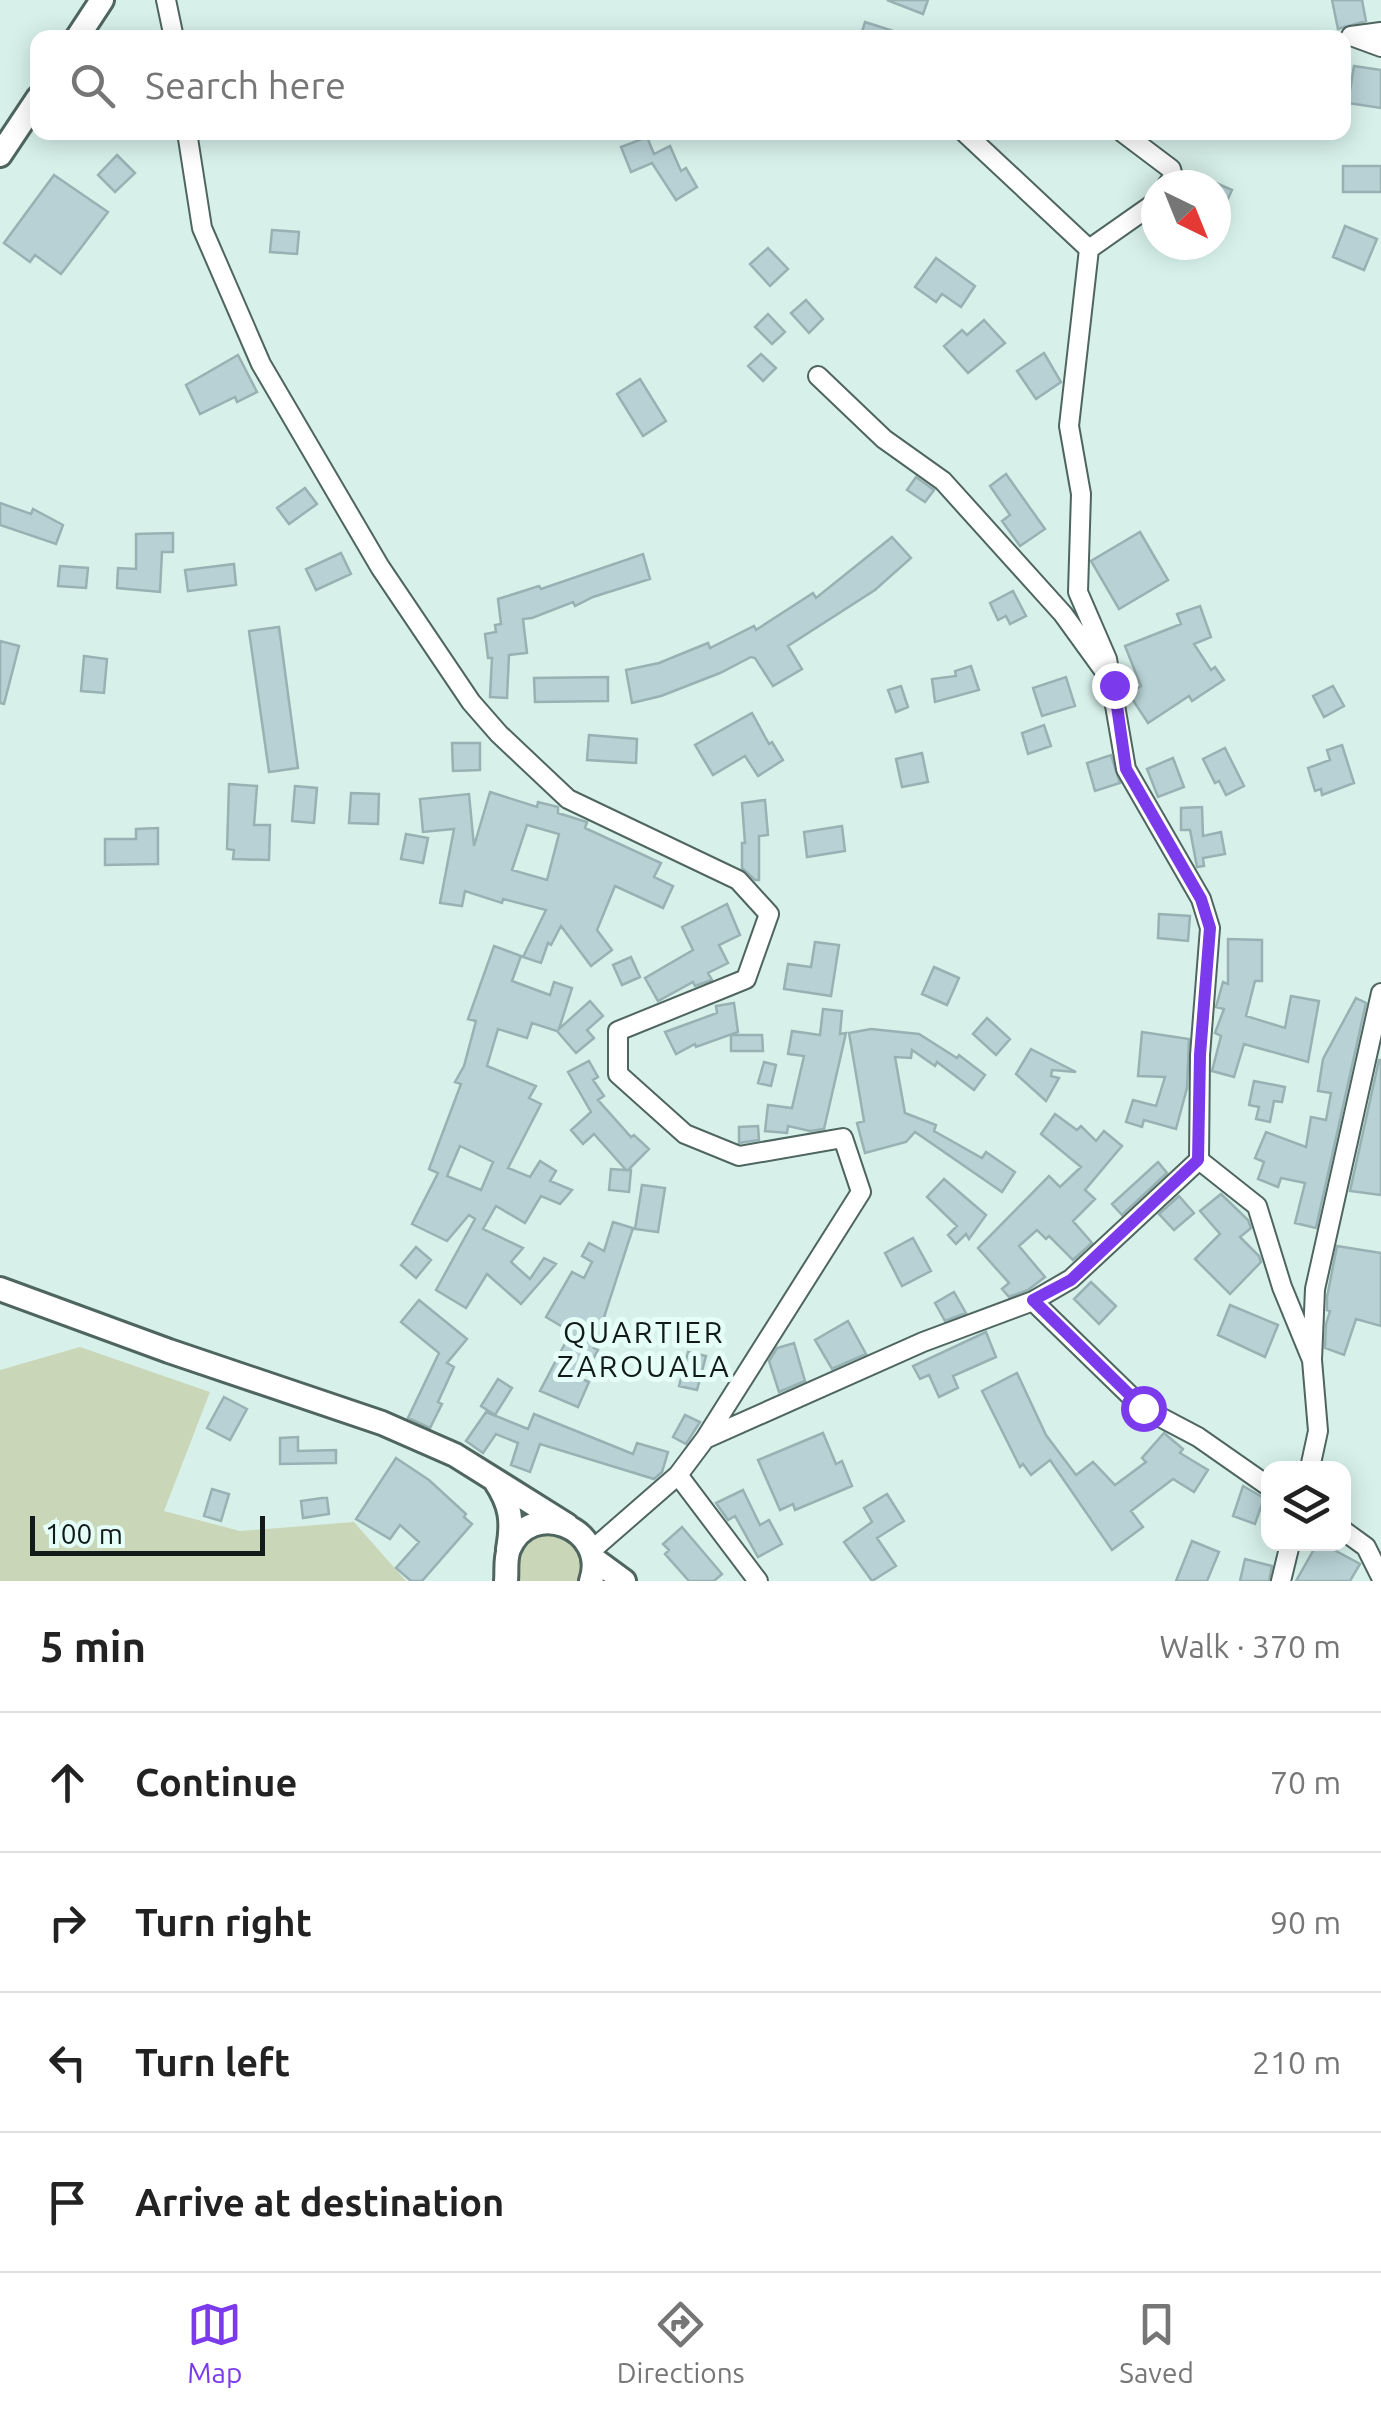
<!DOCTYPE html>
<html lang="en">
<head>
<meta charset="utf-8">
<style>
	:root { --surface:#fff; --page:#f6f6f6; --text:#222; --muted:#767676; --line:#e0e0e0; --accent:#7c3aed }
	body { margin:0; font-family:Ubuntu,sans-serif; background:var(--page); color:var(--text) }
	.controls { position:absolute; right:30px; bottom:30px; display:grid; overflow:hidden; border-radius:20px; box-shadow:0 5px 25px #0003 }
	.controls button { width:90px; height:90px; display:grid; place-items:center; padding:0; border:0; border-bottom:2px solid var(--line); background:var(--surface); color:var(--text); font:50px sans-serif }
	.compass { position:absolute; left:1141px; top:170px; width:90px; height:90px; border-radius:50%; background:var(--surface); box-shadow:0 5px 25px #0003; rotate:137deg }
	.scale { position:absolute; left:30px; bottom:25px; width:235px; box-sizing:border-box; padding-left:10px; border:5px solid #121b19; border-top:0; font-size:28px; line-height:35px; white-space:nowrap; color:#121b19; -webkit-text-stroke:8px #e5fef7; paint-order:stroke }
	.stop { position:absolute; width:30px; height:30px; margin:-22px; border:8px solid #7c3aed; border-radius:50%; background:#fff }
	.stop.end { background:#7c3aed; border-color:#fff; box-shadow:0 2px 10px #0008 }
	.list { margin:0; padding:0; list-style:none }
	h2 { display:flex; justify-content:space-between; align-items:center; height:130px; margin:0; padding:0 40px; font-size:42px }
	h2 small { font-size:32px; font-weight:400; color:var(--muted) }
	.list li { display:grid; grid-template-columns:65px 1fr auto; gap:30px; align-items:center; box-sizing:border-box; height:140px; padding:0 40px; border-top:2px solid var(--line) }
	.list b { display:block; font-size:38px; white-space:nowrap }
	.list em { font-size:32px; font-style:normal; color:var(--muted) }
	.icon { flex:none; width:55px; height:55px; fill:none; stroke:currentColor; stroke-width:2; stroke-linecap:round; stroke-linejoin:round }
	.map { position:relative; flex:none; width:1381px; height:1581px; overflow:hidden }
	.search { position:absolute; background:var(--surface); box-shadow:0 5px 25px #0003; left:30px; right:30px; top:30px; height:110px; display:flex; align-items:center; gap:25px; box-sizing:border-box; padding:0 35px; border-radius:20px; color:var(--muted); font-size:38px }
	.sheet { height:690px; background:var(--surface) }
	nav { display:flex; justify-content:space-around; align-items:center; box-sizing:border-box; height:140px; border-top:2px solid var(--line); background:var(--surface); font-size:28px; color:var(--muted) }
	nav a { display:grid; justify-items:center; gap:5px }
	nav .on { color:var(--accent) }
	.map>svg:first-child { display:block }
	.green { fill:#cad6b8 }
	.building { fill:#b7d1d4; stroke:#98b1b3; stroke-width:2.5; fill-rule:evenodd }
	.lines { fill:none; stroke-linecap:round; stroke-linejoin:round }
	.minor-casing { stroke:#4f655f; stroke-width:22 }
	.tertiary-casing { stroke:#4f655f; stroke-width:28 }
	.minor { stroke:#fff; stroke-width:18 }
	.tertiary { stroke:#fff; stroke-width:22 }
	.route { stroke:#7c3aed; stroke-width:12 }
	.labels { text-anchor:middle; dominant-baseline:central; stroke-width:10; stroke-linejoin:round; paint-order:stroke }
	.quarter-label { font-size:30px; letter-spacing:2.5px; fill:#121b19; stroke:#e5fef7 }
</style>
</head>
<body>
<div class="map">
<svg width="1381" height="1581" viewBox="0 0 1381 1581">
	<rect width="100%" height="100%" fill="#d7f1ea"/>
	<path class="green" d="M80 1347 210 1392 164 1511 240 1531 354 1522 406 1581H0V1370Z
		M543 1529 581 1544 584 1581H516L517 1548Z"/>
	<path class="building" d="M887 0H928L923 14Z
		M1332 0H1362L1366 21 1338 29Z
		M865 22 906 35 905 38H860Z
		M1354 66 1381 70V108L1348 103Z
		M647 137 654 154 670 146 681 171 686 168 697 187 676 200 652 163 631 172 621 147Z
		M117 155 135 173 115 192 98 175Z
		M1343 166H1381V192H1343Z
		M54 175 108 212 61 274 35 255 30 262 4 243Z
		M1216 183 1232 190 1216 225Z
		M1345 226 1377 239 1364 270 1333 257Z
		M272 230 299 232 297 254 270 252Z
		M768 248 788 269 770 286 750 264Z
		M936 258 975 286 961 307 942 294 936 302 915 287Z
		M806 300 823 319 809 333 791 313Z
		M768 314 785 332 772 344 755 327Z
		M984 320 1005 343 968 373 944 346 962 330 967 335Z
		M1044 353 1061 382 1036 399 1017 371Z
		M761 354 776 368 763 381 748 366Z
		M238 355 257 392 237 402 235 397 200 414 186 385Z
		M640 379 666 421 643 436 617 394Z
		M1006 474 1045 529 1020 546 1002 521 1010 515 990 486Z
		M916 477 934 490 925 502 907 490Z
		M305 488 317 504 289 524 277 508Z
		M0 503 31 514 33 509 63 525 56 544 0 525Z
		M1140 532 1168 580 1119 609 1091 561Z
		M173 533V552H162L160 592 117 588 118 568 136 569V534Z
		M892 537 911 558 875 590 788 646 802 669 773 686 755 658 751 657 720 673 661 696 632 703 626 670 659 663 708 643 710 648 754 626 756 630 813 593 816 598Z
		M341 553 351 574 316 590 306 569Z
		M643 554 650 579 593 597 575 606 573 602 532 618 523 619 527 653 509 655 507 698 490 697 492 658H488L485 634 496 632 495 625 501 624 498 599 539 586 541 589Z
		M234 564 236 585 188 591 185 570Z
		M60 566 88 568 86 588 58 586Z
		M1013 591 1026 616 1010 624 1006 616 998 620 990 603Z
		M1200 606 1211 637 1194 644 1211 670 1215 667 1224 680 1192 701 1189 696 1148 723 1129 694 1141 686 1125 646 1181 624 1177 614Z
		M279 627 298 768 269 772 249 631Z
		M0 641 19 646 4 704 0 703Z
		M84 656 107 659 104 693 81 691Z
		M971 666 979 690 935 702 932 679 956 676 955 671Z
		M608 677V701L535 702 534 678Z
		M1066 677 1075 706 1042 716 1033 688Z
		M901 686 908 707 896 712 888 690Z
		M1333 686 1344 706 1324 717 1313 696Z
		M752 713 769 744 772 742 783 760 758 776 745 756 713 775 695 745Z
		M1044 725 1051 746 1028 754 1022 733Z
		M589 735 637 739 636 763 587 760Z
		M452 743H480V770L453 771Z
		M1342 745 1354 783 1322 795 1321 789 1315 791 1308 768 1330 760 1327 750Z
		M1225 748 1244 786 1226 795 1219 781 1215 783 1203 759Z
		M922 753 928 782 902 787 896 759Z
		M1111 755 1120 783 1095 791 1087 763Z
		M1173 758 1184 787 1158 797 1147 769Z
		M229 784 257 786 254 825H270L269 860 233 859 234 850 227 849Z
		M295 786 317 788 314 823 292 821Z
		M490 792 537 807 538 802 558 807V813L587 822 585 828 661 863 654 877 673 886 663 908 615 886 597 930 612 950 591 966 561 926 551 945 548 943 541 963 523 957 546 910 503 899 502 903 465 891 462 906 440 903 454 829 423 832 420 799 469 794 474 846ZM527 825 559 834 547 880 512 870Z
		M351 793 379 794 378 824 349 823Z
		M765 800 768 835 759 836V880H755L742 868V843H745L742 803Z
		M1202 807 1203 836 1221 832 1225 854 1203 858 1204 866 1197 867 1190 830H1181V808Z
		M842 826 845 851 807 857 804 832Z
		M158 828V864L105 865V839H136V829Z
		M406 834 428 838 423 863 401 859Z
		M727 904 740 935 719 945 728 963 708 973 712 980 695 986 693 982 658 1001 645 978 693 950 682 927Z
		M1159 914 1190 916 1188 941 1158 938Z
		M1228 939 1262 940V981H1255L1246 1016 1285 1028 1291 996 1319 1001 1308 1062 1244 1044 1234 1077 1212 1071 1221 1036 1215 1033 1224 1009 1216 1007 1223 982 1228 984Z
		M815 942 839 945 831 996 784 989 788 964 811 967Z
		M494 946 521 956 512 981 550 995 554 982 572 988 559 1029 590 1001 603 1016 587 1030 594 1038 576 1053 557 1031 532 1023 527 1038 498 1029 487 1066 536 1086 529 1098 541 1104 508 1168 530 1177 540 1161 556 1171 550 1181 572 1190 560 1204 541 1196 525 1223 496 1206 483 1229 523 1248 511 1262 530 1279 544 1258 556 1264 521 1304 487 1274 466 1308 436 1290 475 1219 469 1215 447 1241 412 1224 438 1173 429 1169 461 1084 455 1082 464 1066 476 1021 468 1019ZM460 1146 493 1162 481 1190 447 1176Z
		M631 957 640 977 622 985 613 965Z
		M934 967 959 978 947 1005 922 994Z
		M1356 998 1366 1003 1316 1228 1295 1223 1305 1183 1281 1178 1278 1187 1258 1179 1264 1162 1255 1158 1266 1132 1306 1147 1311 1117 1326 1120 1331 1093 1318 1091 1323 1059Z
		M734 1003 738 1032 696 1047 695 1044 676 1054 665 1032 717 1013 716 1006Z
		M823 1009 842 1011 840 1034 846 1033 824 1129 810 1131 788 1126 787 1133 765 1131 768 1105 792 1108 804 1056 788 1054 792 1031 820 1035Z
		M987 1018 1010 1039 996 1055 973 1034Z
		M871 1029 919 1034 957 1058 959 1055 985 1075 974 1090 937 1062 935 1066 912 1050 911 1058 895 1057 905 1113 936 1125 934 1131 982 1158 986 1152 1015 1172 1002 1192 915 1132 906 1142 865 1153 857 1123 864 1121 849 1033Z
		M1142 1032 1189 1039 1187 1088 1176 1129 1144 1120 1142 1127 1126 1122 1133 1100 1156 1106 1165 1077 1138 1076Z
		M731 1035H762L763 1051H731Z
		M1031 1049 1076 1072 1052 1070 1051 1076 1059 1078 1046 1101 1016 1074Z
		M1379 1060H1381V1195L1350 1191Z
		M589 1061 598 1077 593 1080 604 1096 598 1100 631 1137 634 1135 649 1149 628 1170H631L629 1192 609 1190 611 1169 626 1170 594 1134 583 1144 571 1130 591 1112 568 1072Z
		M764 1062 776 1065 771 1086 758 1083Z
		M1254 1081 1285 1087 1282 1102 1274 1101 1270 1122 1256 1119 1259 1107 1249 1105Z
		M1055 1114 1077 1130 1081 1126 1096 1141 1104 1131 1122 1146 1085 1190 1095 1199 1073 1221 1092 1243 1073 1260 1049 1236 1046 1239 1037 1230 1019 1246 1045 1277 1028 1290 1009 1297 1002 1289 1009 1283 978 1248 1049 1176 1060 1187 1081 1167 1041 1134Z
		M758 1126 759 1140 739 1143V1127Z
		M1158 1162 1167 1173 1122 1215 1112 1204Z
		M944 1179 986 1215 969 1239 966 1234 956 1244 948 1235 957 1226 927 1197Z
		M642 1185 665 1188 658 1232 635 1229Z
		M1221 1194 1248 1220 1251 1228 1240 1237 1259 1256 1261 1262 1230 1294 1195 1259 1220 1234 1200 1211Z
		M1179 1196 1194 1213 1174 1230 1159 1214Z
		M613 1222 633 1228 594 1348 598 1350 582 1379 589 1382 578 1407 540 1391 571 1332 546 1317 572 1272 584 1278 592 1262 582 1256 589 1243 604 1251Z
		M913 1238 931 1271 902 1286 885 1253Z
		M1337 1246 1381 1253V1326L1356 1319 1344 1355 1325 1348 1326 1324 1330 1311 1327 1310V1297Z
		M416 1247 431 1260 416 1278 401 1265Z
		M1091 1282 1116 1306 1099 1324 1074 1299Z
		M954 1292 966 1313 945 1321 935 1303Z
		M419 1300 467 1339 447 1363 454 1367 438 1402 442 1404 430 1428 408 1418 439 1353 401 1322Z
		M1230 1305 1278 1325 1265 1357 1218 1335Z
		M848 1321 866 1354 832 1369 815 1340Z
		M986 1332 996 1357 953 1376 958 1388 939 1397 929 1375 920 1379 913 1366Z
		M794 1343 805 1381 779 1392 769 1361 777 1348Z
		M688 1352 706 1356 697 1390 679 1386Z
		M1017 1373 1046 1435 1076 1475 1093 1462 1115 1485 1146 1462 1142 1458 1164 1433 1183 1449 1180 1453 1208 1470 1194 1492 1173 1479 1131 1511 1143 1527 1112 1550 1050 1460 1031 1475 1023 1464 1020 1467 982 1391Z
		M498 1379 512 1388 495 1415 481 1406Z
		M224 1397 247 1409 230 1440 207 1428Z
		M486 1412 528 1429 534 1414 633 1454 637 1443 668 1452 662 1472 654 1479 540 1444 530 1472 511 1465 518 1443 496 1434 483 1453 466 1441Z
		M685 1415 700 1422 686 1444 673 1437Z
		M823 1433 836 1464 842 1461 852 1486 795 1510 793 1504 780 1510 758 1460Z
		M298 1437V1451L336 1450V1463L280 1464V1438Z
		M396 1458 429 1480 466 1514 464 1517 472 1524 422 1581H411L396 1568 419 1542 400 1525 390 1539 356 1519Z
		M1243 1486 1264 1498 1255 1524 1233 1516Z
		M212 1489 229 1494 221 1521 204 1516Z
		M743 1490 760 1525 769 1520 782 1544 758 1557 735 1516 728 1520 716 1503Z
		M887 1494 904 1521 877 1538 896 1566 872 1581 844 1542 872 1522 864 1508Z
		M322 1498H327L329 1514 303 1518 301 1501Z
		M682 1527 722 1574 714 1581H689L665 1554 669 1550 663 1544Z
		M1192 1541 1219 1552 1207 1581H1176Z
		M1317 1544H1323L1360 1564 1350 1581H1296Z
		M1245 1559 1272 1566 1269 1581H1240Z"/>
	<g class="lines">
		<g class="minor-casing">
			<path id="minor" d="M166 0 174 38
				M1381 32 1351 36 1381 47
				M187 132 202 228 261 364 380 567 471 702 499 734 568 799 738 880 769 914 746 979 618 1031V1074L685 1134 739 1156 843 1138 861 1192 705 1439 678 1475 592 1550
				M964 132 1089 249 1156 202
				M1122 132 1171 169 1173 177 1167 185
				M818 376 884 439 943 481 1063 614 1105 672
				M1199 1160 1257 1206 1282 1287 1312 1360 1318 1431 1310 1468
				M1033 1301 1143 1408 1198 1437 1268 1486
				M1312 1360 1315 1289 1381 993
				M705 1439 923 1342 1033 1301 1071 1279 1199 1160 1200 1055 1210 928 1201 899 1126 769 1107 659 1078 592 1081 494 1069 426 1089 249
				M678 1475 758 1581
				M1344 1531 1366 1547 1381 1577
				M1281 1581 1290 1544"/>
		</g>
		<g class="tertiary-casing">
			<path id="tertiary" d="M77 38 102 0
				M0 155 38 98
				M0 1289 169 1351 382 1423 455 1455 567 1525
				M495 1481C511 1505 513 1521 508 1549
				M594 1559 624 1581
				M506 1581C507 1570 505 1559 509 1549 531 1497 609 1528 591 1581"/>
		</g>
		<use href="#minor" class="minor"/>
		<use href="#tertiary" class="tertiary"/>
	</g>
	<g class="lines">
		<path class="route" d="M1114 685 1126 769 1201 899 1210 928 1200 1055 1198 1160 1071 1280 1033 1300 1143 1408"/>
	</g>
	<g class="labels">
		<g class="quarter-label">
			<text x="644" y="1332">QUARTIER<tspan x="644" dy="34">ZAROUALA</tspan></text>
		</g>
	</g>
</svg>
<div class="controls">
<button><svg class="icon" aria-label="layers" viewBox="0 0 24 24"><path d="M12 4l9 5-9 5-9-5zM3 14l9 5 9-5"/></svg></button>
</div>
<svg class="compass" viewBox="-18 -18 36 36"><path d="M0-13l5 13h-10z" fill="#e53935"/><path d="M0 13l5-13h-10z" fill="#767676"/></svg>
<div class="scale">100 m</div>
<div class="stop" style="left:1143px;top:1408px"></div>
<div class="stop end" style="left:1114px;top:685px"></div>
<div class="search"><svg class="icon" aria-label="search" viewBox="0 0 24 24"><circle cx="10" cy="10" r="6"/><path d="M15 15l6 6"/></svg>Search here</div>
</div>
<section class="sheet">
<h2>5 min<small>Walk · 370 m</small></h2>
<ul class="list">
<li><svg class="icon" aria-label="ahead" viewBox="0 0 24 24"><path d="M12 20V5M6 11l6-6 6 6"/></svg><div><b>Continue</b></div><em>70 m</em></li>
<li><svg class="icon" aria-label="right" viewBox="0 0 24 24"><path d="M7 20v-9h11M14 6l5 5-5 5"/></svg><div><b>Turn right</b></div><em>90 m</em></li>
<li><svg class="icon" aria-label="left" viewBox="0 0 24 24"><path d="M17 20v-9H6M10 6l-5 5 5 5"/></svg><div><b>Turn left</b></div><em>210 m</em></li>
<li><svg class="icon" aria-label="arrive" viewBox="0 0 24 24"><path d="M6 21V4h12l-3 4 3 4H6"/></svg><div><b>Arrive at destination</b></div></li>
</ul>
</section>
<nav>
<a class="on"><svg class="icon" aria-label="map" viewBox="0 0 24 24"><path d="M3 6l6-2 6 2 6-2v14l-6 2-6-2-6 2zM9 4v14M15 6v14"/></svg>Map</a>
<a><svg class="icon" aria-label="directions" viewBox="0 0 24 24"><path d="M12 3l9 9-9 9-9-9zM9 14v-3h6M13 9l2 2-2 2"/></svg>Directions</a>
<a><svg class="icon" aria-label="saved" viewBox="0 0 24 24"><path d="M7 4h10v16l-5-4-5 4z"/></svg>Saved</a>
</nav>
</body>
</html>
